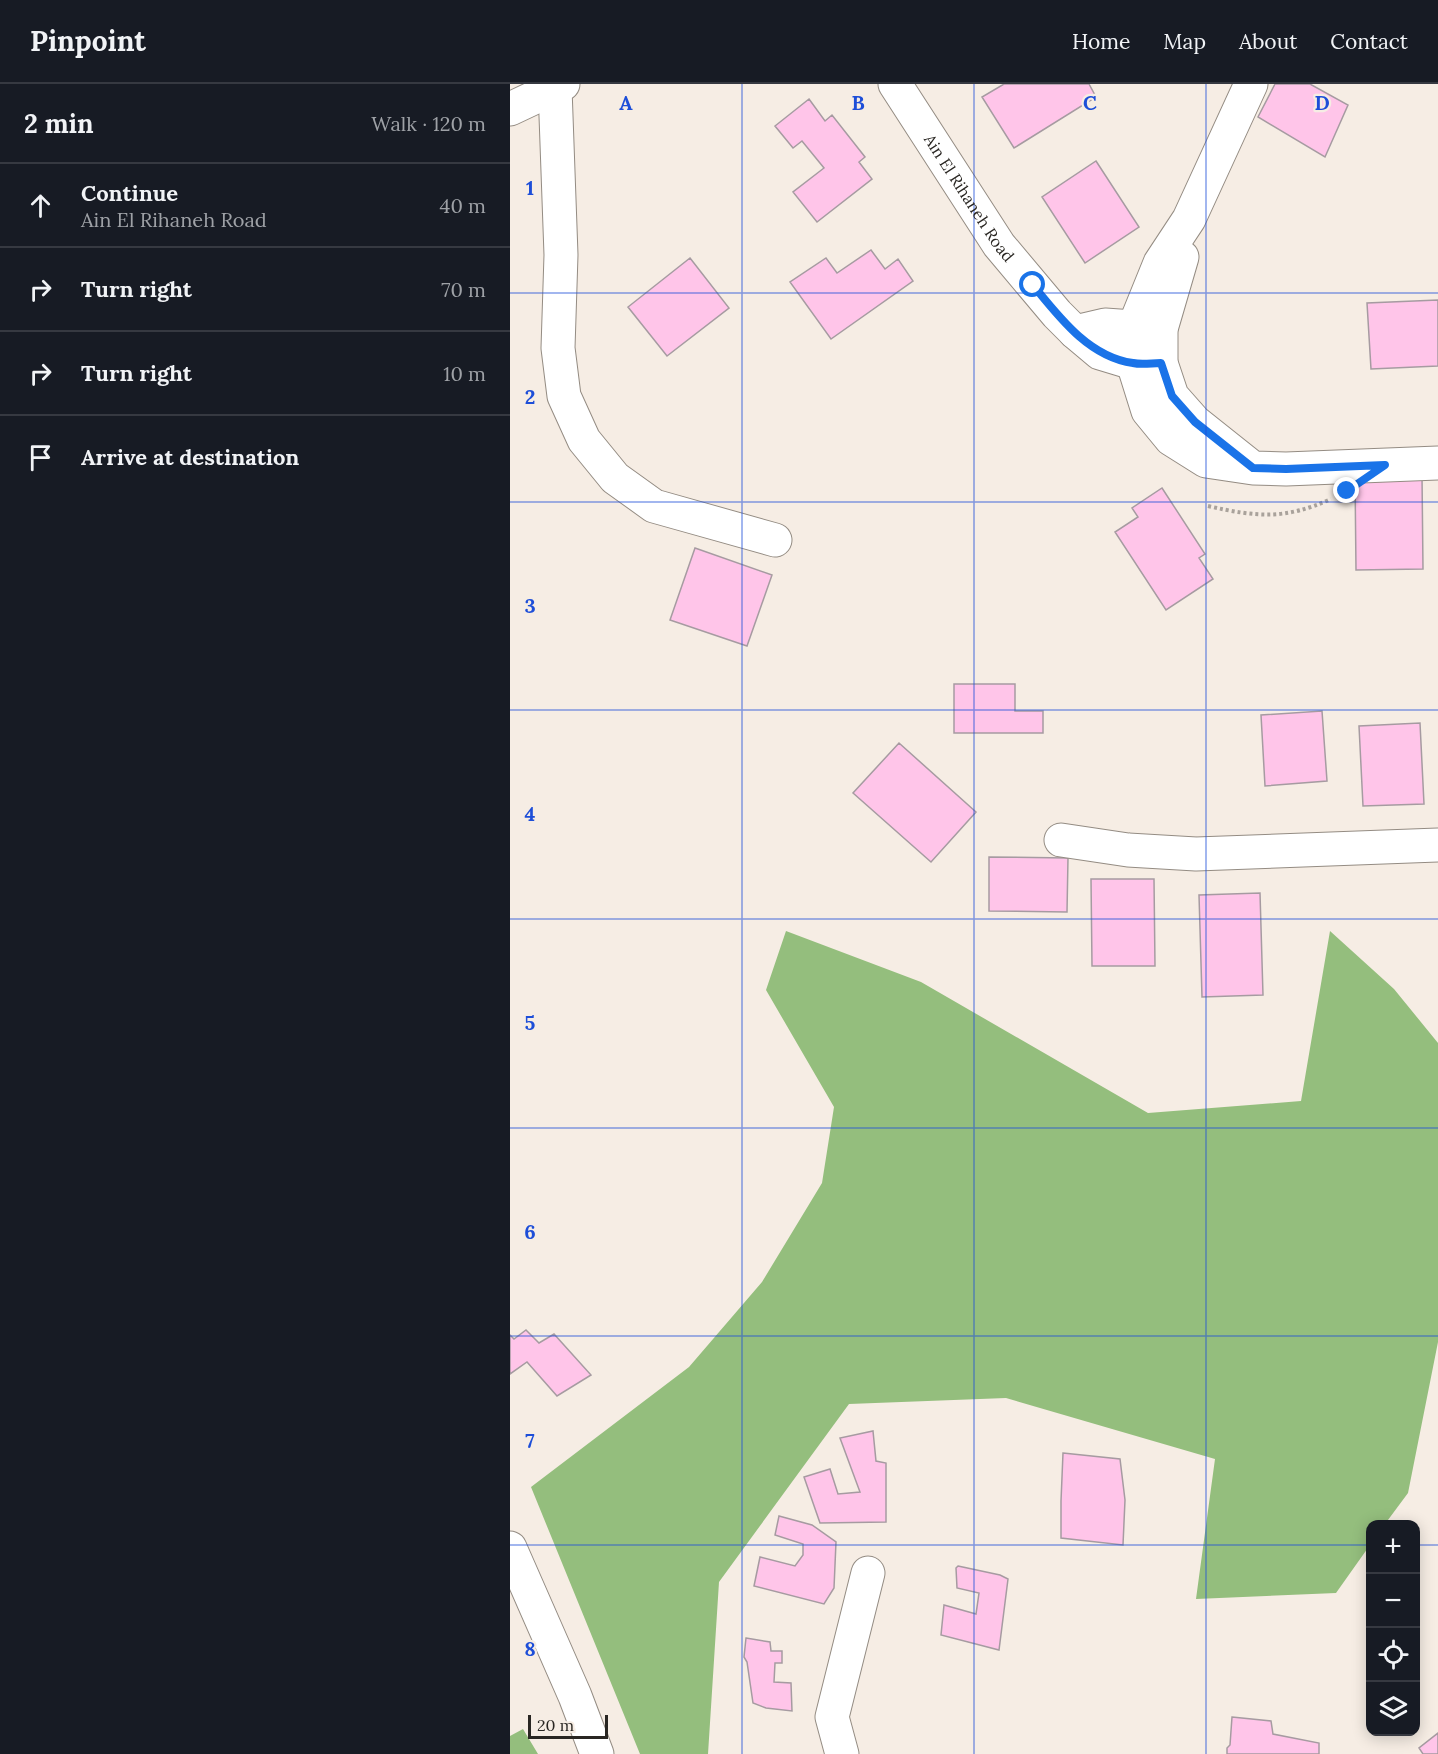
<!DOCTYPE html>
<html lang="en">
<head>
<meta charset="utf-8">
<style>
	:root { --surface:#171b24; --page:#242831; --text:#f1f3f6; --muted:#9ea1a6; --line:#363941 }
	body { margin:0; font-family:Lora,serif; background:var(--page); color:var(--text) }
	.controls { position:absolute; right:18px; bottom:18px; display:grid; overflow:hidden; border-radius:12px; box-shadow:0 3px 15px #0003 }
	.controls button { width:54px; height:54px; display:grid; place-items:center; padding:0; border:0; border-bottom:2px solid var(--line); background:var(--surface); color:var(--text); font:30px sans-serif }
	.scale { position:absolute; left:18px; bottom:15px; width:80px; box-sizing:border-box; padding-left:6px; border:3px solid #292622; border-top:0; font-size:16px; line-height:21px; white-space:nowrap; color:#292622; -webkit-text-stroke:4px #f6ede4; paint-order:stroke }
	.stop { position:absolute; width:18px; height:18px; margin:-14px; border:4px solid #1a73e8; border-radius:50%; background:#fff }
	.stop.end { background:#1a73e8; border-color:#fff; box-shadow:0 2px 6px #0008 }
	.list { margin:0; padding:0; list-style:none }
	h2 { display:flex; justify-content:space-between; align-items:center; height:78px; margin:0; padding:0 24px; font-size:26px }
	h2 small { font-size:20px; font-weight:400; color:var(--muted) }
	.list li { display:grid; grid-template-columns:39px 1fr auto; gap:18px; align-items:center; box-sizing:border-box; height:84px; padding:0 24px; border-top:2px solid var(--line) }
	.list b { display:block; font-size:22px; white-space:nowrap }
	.list p { margin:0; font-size:20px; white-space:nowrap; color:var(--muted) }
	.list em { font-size:20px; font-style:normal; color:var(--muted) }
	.icon { flex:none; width:33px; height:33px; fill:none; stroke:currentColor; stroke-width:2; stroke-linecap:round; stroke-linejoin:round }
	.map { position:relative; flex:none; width:928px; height:1670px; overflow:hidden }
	header { display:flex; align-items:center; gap:36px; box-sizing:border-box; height:84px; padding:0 30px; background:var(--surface); border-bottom:2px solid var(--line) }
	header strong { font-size:28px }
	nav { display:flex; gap:33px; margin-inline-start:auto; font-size:21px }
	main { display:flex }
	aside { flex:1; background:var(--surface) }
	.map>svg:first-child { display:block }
	.forest { fill:#94be7d }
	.building { fill:#ffc5e9; stroke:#a69ba1; stroke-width:1.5 }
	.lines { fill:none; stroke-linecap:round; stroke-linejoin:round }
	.minor-casing { stroke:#948c83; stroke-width:35 }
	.major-casing { stroke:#948c83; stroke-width:35 }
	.path { stroke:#a9a29b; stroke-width:4; stroke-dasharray:3 3; stroke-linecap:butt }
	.minor { stroke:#fff; stroke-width:33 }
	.major { stroke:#fff; stroke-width:33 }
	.route { stroke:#1a73e8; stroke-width:8 }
	.grid { fill:none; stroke:#1d4ed8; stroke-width:1.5; stroke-opacity:0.55 }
	.labels { text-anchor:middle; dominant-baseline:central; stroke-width:4.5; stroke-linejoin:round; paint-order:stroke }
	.street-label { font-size:16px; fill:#292622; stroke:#f6ede4 }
	.grid-label { font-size:20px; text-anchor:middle; font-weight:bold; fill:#1d4ed8; stroke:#f6ede4; stroke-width:4.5; stroke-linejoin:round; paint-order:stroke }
</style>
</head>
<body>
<header>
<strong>Pinpoint</strong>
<nav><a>Home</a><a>Map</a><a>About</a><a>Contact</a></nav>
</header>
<main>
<aside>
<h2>2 min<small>Walk · 120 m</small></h2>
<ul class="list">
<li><svg class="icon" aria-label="ahead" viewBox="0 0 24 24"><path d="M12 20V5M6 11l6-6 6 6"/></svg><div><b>Continue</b><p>Ain El Rihaneh Road</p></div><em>40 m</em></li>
<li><svg class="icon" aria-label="right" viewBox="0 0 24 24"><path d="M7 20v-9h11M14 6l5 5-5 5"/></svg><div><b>Turn right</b></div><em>70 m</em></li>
<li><svg class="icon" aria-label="right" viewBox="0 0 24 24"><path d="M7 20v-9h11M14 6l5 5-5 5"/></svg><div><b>Turn right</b></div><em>10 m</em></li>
<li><svg class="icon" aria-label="arrive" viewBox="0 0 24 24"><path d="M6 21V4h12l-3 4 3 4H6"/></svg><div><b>Arrive at destination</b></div></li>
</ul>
</aside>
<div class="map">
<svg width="928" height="1670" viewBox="0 0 928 1670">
	<rect width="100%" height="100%" fill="#f6ede4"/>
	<path class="forest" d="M276 847 411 898 638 1029 791 1017 820 847 884 905 928 959V1258L898 1409 875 1440H860V1461L826 1509 686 1515 705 1375 496 1314 339 1320 209 1498 198 1670H130L21 1403 179 1283 252 1198 312 1099 324 1023 256 906Z
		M13 1645 28 1670H0V1652Z"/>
	<path class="building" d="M494 0H579L586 13 504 64 472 13Z
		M765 0H800L838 21 815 73 748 33Z
		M299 15 315 37 322 31 355 73 349 78 362 95 307 138 283 108 314 84 292 57 283 64 265 42Z
		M586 77 629 143 575 179 532 113Z
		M361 166 375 185 388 175 403 197 321 255 280 198 316 174 327 189Z
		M180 174 219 224 157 272 118 223Z
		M928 216V282L861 285 857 219Z
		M912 391 913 485 846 486 845 392Z
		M652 404 695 470 689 474 703 495 656 526 605 448 628 433 622 424Z
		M185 464 262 491 237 562 160 536Z
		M444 600H505V627H533V649H444Z
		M812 627 817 697 755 702 751 631Z
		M910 639 914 720 853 722 849 642Z
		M389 659 466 728 421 778 343 709Z
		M479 773 558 774 557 828 479 827Z
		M581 795H644L645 882H582Z
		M750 809 753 911 692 913 689 811Z
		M16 1246 29 1259 44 1250 81 1291 47 1312 17 1278 0 1290V1251L4 1255Z
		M363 1347 366 1377 376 1379V1438L310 1439 294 1393 320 1385 328 1410 350 1408 330 1354Z
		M553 1369 610 1375 615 1416 613 1461 551 1454V1417Z
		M269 1432 302 1441 326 1458 324 1504 314 1520 244 1502 250 1473 285 1482 293 1471V1460L265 1451Z
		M448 1482 490 1491 498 1495 489 1566 431 1551 434 1521 466 1530 469 1509 447 1504 446 1484Z
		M236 1554 260 1558 261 1567H272V1579H265L264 1598 281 1599 282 1627 256 1624 243 1619 237 1578 234 1573Z
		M722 1633 761 1637 763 1650 809 1659V1670H717V1664L720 1661Z
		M928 1649V1670H913L909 1664Z"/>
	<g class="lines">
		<g class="minor-casing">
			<g id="minor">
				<path id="s1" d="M385 0 489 161 547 230 565 248 590 269 623 279H651"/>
				<path d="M45 4 51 171 48 264 54 312 74 356 105 394 144 422 265 456"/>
				<path d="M0 25 53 0"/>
				<path d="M565 248 595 241 651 245"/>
				<path d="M551 756 618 766 686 770 928 761"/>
				<path d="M0 1464 65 1612 87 1670"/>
				<path d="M332 1670 322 1633 358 1489"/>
			</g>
		</g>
		<g class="major-casing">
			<path id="major" d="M741 0 679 135 650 179 624 243 623 279 638 327 661 355 696 377 743 384 776 385 928 379
				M672 173 651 245V279L662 312 685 338 739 381"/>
		</g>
		<path class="path" d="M698 422C747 433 774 436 821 415"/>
		<use href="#minor" class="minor"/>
		<use href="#major" class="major"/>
	</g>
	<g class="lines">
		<path class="route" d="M523 201C549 233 579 273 623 279 632 281 642 279 651 279L662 312 685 338 743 384 776 385 875 381 837 407"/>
	</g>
	<path class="grid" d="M232 0V1670M464 0V1670M696 0V1670M0 209H928M0 418H928M0 626H928M0 835H928M0 1044H928M0 1252H928M0 1461H860M906 1461H928"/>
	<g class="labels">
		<g class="street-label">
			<text stroke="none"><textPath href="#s1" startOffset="136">Ain El Rihaneh Road</textPath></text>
		</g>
	</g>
	<g class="grid-label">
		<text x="116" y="26">A</text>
		<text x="348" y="26">B</text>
		<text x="580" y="26">C</text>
		<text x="812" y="26">D</text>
		<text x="20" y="111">1</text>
		<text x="20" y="320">2</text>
		<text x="20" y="529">3</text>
		<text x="20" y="737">4</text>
		<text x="20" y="946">5</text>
		<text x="20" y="1155">6</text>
		<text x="20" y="1364">7</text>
		<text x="20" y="1572">8</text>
	</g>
</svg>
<div class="controls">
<button>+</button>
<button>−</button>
<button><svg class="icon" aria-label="locate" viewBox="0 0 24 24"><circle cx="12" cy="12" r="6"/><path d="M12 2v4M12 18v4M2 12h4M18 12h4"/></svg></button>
<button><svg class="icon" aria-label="layers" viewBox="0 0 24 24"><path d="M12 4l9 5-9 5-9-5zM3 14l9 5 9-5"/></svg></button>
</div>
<div class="scale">20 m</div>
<div class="stop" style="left:523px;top:201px"></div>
<div class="stop end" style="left:837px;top:407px"></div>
</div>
</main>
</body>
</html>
